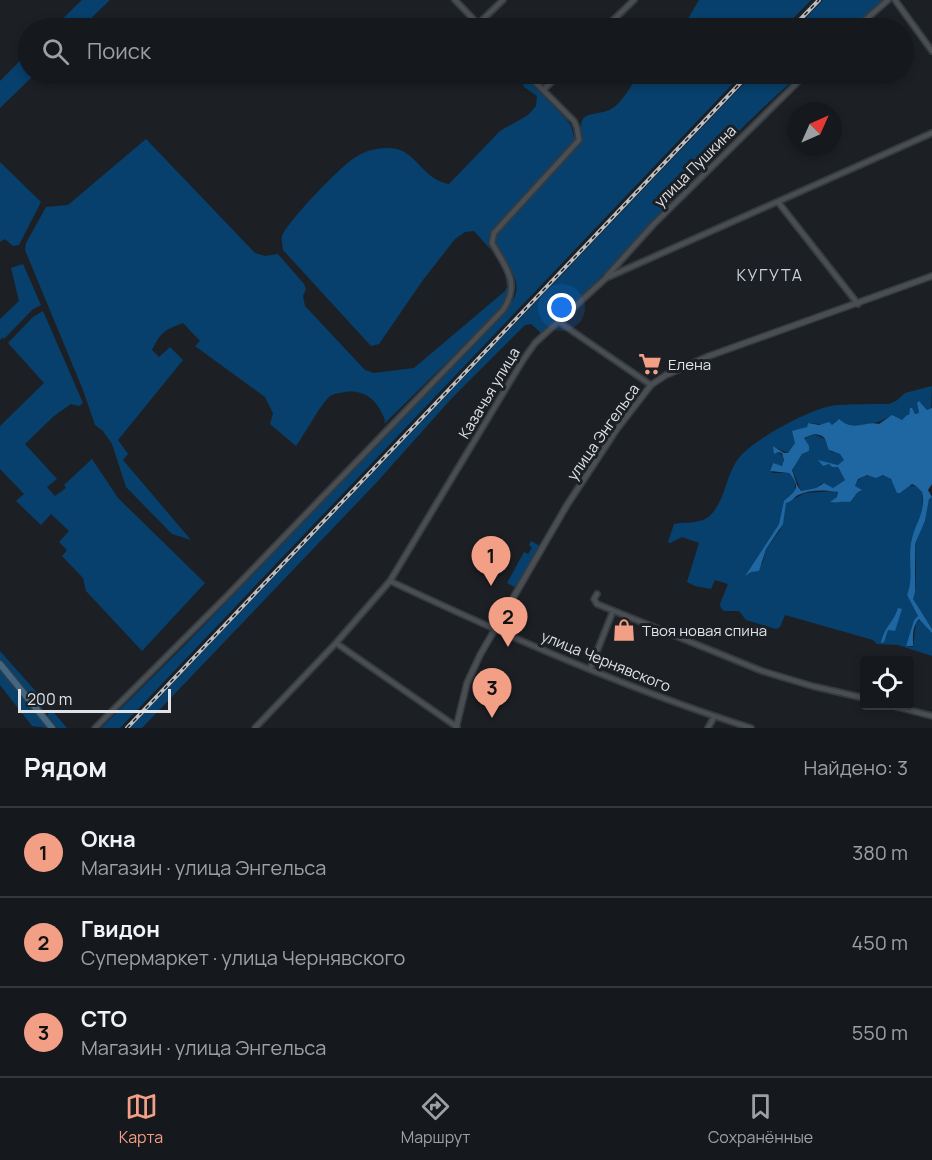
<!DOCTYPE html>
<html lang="ru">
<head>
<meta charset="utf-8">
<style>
	:root { --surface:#15181c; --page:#222529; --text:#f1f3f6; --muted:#9da0a3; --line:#34373b; --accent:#f39f85 }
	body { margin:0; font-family:Manrope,sans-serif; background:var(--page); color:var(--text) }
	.controls { position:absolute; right:18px; bottom:18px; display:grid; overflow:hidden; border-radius:6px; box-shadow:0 3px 9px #0003 }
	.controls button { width:54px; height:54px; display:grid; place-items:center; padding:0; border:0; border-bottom:2px solid var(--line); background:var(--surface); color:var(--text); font:30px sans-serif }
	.compass { position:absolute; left:788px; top:102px; width:54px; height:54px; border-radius:50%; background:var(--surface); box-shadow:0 3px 9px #0003; rotate:45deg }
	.scale { position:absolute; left:18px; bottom:15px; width:153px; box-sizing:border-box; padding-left:6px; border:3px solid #dfe2e6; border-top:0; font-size:16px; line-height:21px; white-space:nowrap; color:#dfe2e6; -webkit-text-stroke:4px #1c2025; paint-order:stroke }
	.you { position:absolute; left:562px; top:308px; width:21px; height:21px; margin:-15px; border:4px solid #fff; border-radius:50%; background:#1a73e8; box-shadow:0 0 0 9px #1a73e833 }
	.badge { display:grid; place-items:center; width:39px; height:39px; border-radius:50%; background:var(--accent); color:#111; font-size:20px; font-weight:700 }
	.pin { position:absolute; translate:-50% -50px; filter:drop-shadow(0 2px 3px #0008) }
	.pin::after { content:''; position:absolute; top:32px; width:21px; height:18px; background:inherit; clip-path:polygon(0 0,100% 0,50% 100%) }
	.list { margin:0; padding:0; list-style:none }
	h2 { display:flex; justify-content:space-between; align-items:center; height:78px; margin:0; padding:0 24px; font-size:26px }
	h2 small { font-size:20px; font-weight:400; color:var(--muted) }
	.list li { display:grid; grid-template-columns:39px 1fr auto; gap:18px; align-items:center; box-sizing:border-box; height:90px; padding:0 24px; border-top:2px solid var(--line) }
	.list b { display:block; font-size:22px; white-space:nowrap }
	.list p { margin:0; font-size:20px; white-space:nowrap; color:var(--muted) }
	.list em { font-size:20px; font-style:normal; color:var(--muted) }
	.icon { flex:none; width:33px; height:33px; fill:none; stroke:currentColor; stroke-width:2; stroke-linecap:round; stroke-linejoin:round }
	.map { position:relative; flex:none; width:932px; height:728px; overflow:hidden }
	.search { position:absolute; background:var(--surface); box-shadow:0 3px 9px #0003; left:18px; right:18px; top:18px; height:66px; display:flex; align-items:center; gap:15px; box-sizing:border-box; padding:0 21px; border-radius:33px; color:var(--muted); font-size:22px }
	.sheet { height:348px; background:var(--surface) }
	nav { display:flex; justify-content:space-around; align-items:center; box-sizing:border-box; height:84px; border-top:2px solid var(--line); background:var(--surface); font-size:16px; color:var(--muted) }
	nav a { display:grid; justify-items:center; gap:3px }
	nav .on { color:var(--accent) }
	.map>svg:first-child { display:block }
	.green { fill:#07406c }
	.water { fill:#1e67a2; fill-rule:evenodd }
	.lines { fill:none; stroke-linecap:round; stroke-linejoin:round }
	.minor-casing { stroke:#363a3e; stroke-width:8 }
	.tertiary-casing { stroke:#363a3e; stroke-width:8 }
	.secondary-casing { stroke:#363a3e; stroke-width:9 }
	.minor { stroke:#494e53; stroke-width:4.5 }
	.tertiary { stroke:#494e53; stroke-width:5 }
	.secondary { stroke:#416785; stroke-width:6 }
	.rail-casing { stroke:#bbbec2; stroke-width:4 }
	.rail { stroke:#1c2025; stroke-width:1.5; stroke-dasharray:4.5; stroke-linecap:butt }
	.labels { text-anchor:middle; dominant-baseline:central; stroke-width:6; stroke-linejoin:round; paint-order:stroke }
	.street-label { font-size:15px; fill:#dfe2e6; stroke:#1c2025 }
	.poi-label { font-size:15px; fill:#dfe2e6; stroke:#1c2025; text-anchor:start }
	.neighbourhood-label { font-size:16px; letter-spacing:1.5px; fill:#cbd2d8; stroke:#1c2025 }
</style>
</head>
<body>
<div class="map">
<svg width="932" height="728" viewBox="0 0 932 728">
	<rect width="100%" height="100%" fill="#1c2025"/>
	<path class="green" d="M82 0H110L81 28H53Z
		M699 0H811L784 28H687L689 17Z
		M823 0H884L851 28H796Z
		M28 53V74H35L0 108V81Z
		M520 74H522L567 120 571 126 574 137H578L576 142 490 234 488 244 492 251 474 231 465 232 455 239 423 280 379 344 371 346 283 250C283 246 281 241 282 237 284 225 341 166 353 159 365 150 382 146 397 149 417 154 424 180 449 184L500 131 528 115 536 106 537 96 524 87Z
		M637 74H742L120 728H101L184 646 504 314C508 307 514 300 516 293 521 271 493 256 496 235L580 144V137H583C574 108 598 117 611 109 622 103 633 84 637 74Z
		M753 74H800C744 123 693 178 642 233 610 268 578 303 541 333L531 324 525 325 451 399 377 482 142 728H130Z
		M146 139 255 253 265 256 278 254 304 284 306 289 303 296 305 306 365 370 374 373 414 368 505 291 507 287 505 275C511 291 507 300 497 313L384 424 385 420C377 398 362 387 339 393 334 394 330 395 327 399 316 412 306 432 296 446L270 424 273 413 265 397 195 346 200 341 183 323C164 330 161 332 152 350L159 357 170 347 183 360 118 440 128 454 123 460 191 540 172 534 126 487 112 444 103 431 95 425 83 390 25 250 26 243 46 207 68 205Z
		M0 162 41 202 19 245 13 246 5 239 0 242Z
		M23 264 41 305 33 309 4 339 3 337 0 340V319L19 301 11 268Z
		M43 311 83 403 79 406 71 404 54 416 25 444 57 479 47 487 55 496 66 488 64 485 92 459 118 498 205 583 142 651 86 591 83 578 62 556 67 550 59 542 69 531 51 514 41 525 16 501 24 494 0 469V426L44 383 8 343 33 317Z
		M932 386 931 410H927L921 403H917L919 413 915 414 910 408 909 416 902 420 889 417C878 422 860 430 847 425 843 423 841 421 837 420L832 425 808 423 807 427C794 434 799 436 794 446 792 449 790 450 788 453L774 447 775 453 778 452 783 456 784 463 779 467 773 463 770 470 773 473H789L795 481V492L786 499 779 524 746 574 762 564 766 549 780 530 786 503 805 493 835 491 839 495 831 502 845 501 861 491 855 486C859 473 875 474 887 476L894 483 896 490H904L908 486H916L922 492 923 509 911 542V585L907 595 918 616 914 620 906 646 913 647 916 623 921 619 932 633V656L898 645 877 644 873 640 785 615 780 627 776 629 746 620 739 611H724L721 608 720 604 728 584 715 580 711 589 695 586 687 582 699 543 682 537 670 543 668 542 674 524C684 522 695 524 705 519 724 509 725 476 738 459 752 440 814 406 838 405 854 404 872 404 889 404L896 401 905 393Z
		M814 434 825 439 831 452C837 452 845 455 844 462L838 465 820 461 823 465 829 464 838 467 845 480 833 488 822 483 816 488 801 491 792 469 802 454 809 451 804 439Z
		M931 497H932V629L912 599 915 592 916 573 915 544 925 521 929 498Z
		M531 541 540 546 516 588 507 583 524 552 528 554 532 548 529 545Z
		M0 651 47 704 39 708 0 661Z
		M0 669 48 728 32 726 0 685Z
		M51 709 67 728H57L47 716Z"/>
	<path class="water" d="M919 401 927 410 932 408V484L928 490 932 497 929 499 925 521 915 544V592L913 599 932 629V633L919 619C912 626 913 637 913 646H906L914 620 918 616 907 595C914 578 908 561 911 543 914 524 927 512 922 492L916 486 912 484 900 493H897L891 479 883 475 876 478 867 475 858 479 855 486 862 490 857 493 850 502C843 501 836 503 830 502L837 497 838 492C826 490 810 489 798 495 793 498 793 501 786 503L783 524 766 549 759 571 751 572 745 576 779 524 784 501C795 491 802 488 789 473L770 471 773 463 782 466 784 460 782 453 778 452 774 454 773 446 784 453H788L795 443 792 431 807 427 808 423 819 425 829 422 832 425 839 419C855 433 864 420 879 424L892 415 902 420 907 415H909L910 408H912L915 414 919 413 917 403ZM814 434C828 435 825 442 829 450L840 454 844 460 838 465 818 460 823 466 829 464 832 467H838L845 480 833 488 824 483 816 488 801 491 797 485 792 470 802 454 809 451V446L804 438Z
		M898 608 902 609 895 631 888 630 884 642 881 643C885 625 893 624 898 608Z"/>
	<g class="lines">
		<g class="minor-casing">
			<path id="minor" d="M455 0 482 28
				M895 0 932 51
				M478 24 503 0
				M605 28 634 0
				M856 28 888 0
				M543 90 560 74
				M778 202 858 304
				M607 276 653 225 806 74
				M559 322 651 385
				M390 581C507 636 627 689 751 728
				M597 594 594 599 597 604 762 671 812 686 864 698
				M336 643 457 727
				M590 669 613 611
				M893 706 932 716
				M95 728 225 598 503 310C521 283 506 268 492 243L494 233 579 140 577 128 574 121 527 74
				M255 728 336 643 390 581 523 360 535 343 606 278 932 133
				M708 728 714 717"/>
		</g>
		<g class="tertiary-casing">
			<path id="tertiary" d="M456 728 467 683 480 655 567 505 617 429 651 385 666 375 709 356 932 276"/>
		</g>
		<g class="secondary-casing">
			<path id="secondary" d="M0 664 52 728"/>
		</g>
		<use href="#minor" class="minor"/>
		<use href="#tertiary" class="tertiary"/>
		<use href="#secondary" class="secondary"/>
		<g class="rail-casing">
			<path id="rail" d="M792 28 819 0
				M127 728 749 74"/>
		</g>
		<use href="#rail" class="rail"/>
	</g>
	<defs>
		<g id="supermarket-bare" transform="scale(1.8)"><path d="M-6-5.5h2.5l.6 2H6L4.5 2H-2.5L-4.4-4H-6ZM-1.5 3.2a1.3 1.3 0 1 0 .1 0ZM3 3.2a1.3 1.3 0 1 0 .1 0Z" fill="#f39f85" stroke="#1c2025" stroke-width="2.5" paint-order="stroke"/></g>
		<g id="shop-bare" transform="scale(1.8)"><path d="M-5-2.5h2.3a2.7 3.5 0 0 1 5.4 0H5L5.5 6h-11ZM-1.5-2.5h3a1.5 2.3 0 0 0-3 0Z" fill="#f39f85" stroke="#1c2025" stroke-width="2.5" paint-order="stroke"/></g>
	</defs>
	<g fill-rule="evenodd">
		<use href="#supermarket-bare" x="650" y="364"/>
		<use href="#shop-bare" x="624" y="630"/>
	</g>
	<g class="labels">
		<g class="street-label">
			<text transform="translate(695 166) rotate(-45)">улица Пушкина</text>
			<text transform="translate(489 393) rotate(-59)">Казачья улица</text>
			<text transform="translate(603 432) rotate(-55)">улица Энгельса</text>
			<text transform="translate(606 661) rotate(22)">улица Чернявского</text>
		</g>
		<g class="poi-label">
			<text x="668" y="364">Елена</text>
			<text x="642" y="630">Твоя новая спина</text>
		</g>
		<g class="neighbourhood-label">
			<text x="770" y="275">КУГУТА</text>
		</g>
	</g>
</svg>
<div class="controls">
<button><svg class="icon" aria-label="locate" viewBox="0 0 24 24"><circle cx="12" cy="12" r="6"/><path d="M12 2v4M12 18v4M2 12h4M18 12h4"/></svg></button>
</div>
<svg class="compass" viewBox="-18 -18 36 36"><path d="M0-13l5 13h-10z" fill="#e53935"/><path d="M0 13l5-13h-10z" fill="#9da0a3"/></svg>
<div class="scale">200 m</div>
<div class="you"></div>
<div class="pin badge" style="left:491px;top:586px">1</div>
<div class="pin badge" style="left:508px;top:647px">2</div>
<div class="pin badge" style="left:492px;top:718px">3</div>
<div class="search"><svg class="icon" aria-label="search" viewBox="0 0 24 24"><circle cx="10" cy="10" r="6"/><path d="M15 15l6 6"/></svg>Поиск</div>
</div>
<section class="sheet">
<h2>Рядом<small>Найдено: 3</small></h2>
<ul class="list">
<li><span class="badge">1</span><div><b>Окна</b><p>Магазин · улица Энгельса</p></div><em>380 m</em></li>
<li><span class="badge">2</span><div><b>Гвидон</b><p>Супермаркет · улица Чернявского</p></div><em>450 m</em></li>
<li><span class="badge">3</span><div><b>СТО</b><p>Магазин · улица Энгельса</p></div><em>550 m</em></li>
</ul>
</section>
<nav>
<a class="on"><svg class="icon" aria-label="map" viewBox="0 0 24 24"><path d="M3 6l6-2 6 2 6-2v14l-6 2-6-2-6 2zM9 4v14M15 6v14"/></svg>Карта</a>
<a><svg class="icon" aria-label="directions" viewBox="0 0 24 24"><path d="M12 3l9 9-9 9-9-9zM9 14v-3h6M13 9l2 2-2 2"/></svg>Маршрут</a>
<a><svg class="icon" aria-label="saved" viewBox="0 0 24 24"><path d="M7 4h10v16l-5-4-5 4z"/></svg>Сохранённые</a>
</nav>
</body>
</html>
